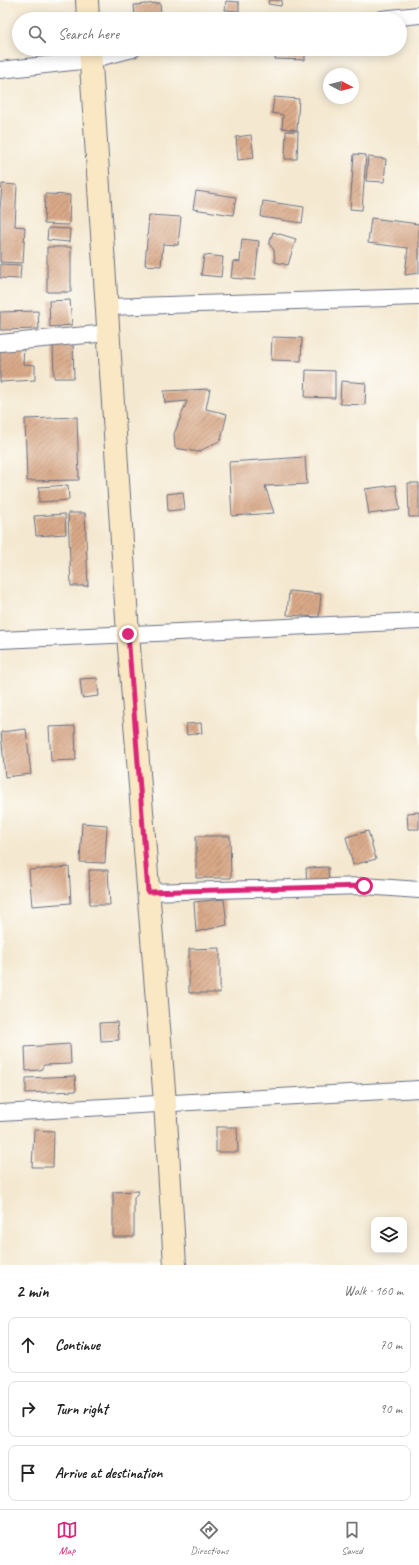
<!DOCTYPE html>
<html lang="en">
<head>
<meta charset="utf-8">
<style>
	:root { --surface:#fff; --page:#f2f2f2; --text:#222; --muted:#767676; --line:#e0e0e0; --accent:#db2777 }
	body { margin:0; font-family:Caveat,sans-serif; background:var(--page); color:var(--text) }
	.controls { position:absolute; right:12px; bottom:12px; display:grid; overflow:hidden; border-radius:8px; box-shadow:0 2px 10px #0003 }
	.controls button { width:36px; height:36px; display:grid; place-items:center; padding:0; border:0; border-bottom:1px solid var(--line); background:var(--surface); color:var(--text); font:20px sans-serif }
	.compass { position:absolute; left:323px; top:68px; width:36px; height:36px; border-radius:50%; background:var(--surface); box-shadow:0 2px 10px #0003; rotate:97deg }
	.stop { position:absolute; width:12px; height:12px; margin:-9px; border:3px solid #db2777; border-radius:50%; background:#fff }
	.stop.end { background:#db2777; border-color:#fff; box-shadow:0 1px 4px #0008 }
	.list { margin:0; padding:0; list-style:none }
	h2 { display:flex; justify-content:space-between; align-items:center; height:52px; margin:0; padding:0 16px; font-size:17px }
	h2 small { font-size:13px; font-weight:400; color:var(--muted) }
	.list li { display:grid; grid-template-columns:26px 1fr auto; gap:12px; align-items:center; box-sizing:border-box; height:56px; margin:0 8px 8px; padding:0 8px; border:1px solid var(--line); border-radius:8px }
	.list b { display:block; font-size:15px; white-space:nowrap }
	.list em { font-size:13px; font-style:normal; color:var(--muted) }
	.icon { flex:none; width:22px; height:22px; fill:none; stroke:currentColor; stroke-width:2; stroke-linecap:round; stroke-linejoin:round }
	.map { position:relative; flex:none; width:419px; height:1265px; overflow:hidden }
	.search { position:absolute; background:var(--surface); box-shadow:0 2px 10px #0003; left:12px; right:12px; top:12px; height:44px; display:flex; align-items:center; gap:10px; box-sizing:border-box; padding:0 14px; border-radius:22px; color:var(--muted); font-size:15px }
	.sheet { height:244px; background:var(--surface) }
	nav { display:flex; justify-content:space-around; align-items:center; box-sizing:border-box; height:56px; border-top:1px solid var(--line); background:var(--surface); font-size:11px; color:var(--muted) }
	nav a { display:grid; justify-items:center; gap:2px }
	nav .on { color:var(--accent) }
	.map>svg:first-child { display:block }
	.building { fill:url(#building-hatch) }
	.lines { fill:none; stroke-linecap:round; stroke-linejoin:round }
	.street-casing { stroke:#677086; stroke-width:18 }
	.secondary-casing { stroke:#677086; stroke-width:24 }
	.street { stroke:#fff; stroke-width:16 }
	.secondary { stroke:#fae7c3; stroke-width:22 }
	.route { stroke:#db2777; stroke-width:5 }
</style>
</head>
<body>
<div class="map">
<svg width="419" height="1265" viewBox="0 0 419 1265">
	<defs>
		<pattern id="building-hatch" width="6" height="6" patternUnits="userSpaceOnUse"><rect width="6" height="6" fill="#d9a988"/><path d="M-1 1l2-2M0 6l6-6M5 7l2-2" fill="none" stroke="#af8a72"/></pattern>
	</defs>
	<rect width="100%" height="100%" fill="#fdfcf7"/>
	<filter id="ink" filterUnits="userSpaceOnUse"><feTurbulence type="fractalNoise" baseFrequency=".025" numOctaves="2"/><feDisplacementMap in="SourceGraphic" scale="8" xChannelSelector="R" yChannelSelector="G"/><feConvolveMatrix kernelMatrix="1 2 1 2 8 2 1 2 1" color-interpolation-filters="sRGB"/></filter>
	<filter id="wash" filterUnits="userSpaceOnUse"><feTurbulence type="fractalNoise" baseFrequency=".012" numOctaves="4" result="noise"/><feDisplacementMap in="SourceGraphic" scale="16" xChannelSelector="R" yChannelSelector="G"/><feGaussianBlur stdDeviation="0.9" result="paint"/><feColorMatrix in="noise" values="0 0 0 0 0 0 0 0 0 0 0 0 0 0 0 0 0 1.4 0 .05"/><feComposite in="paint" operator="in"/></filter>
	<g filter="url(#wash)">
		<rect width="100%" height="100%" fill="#f4e8d0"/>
		<g id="blocks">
			<path class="building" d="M269 0H282L281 6 268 4Z
				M226 1 239 2V11L225 10Z
				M160 3 161 15 135 17 134 5Z
				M276 49H305V60L275 59Z
				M274 97 299 99 297 130 282 128 283 115 272 113Z
				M286 131H298L297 159H285Z
				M251 135 254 158 238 160 236 137Z
				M354 154 366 155 362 210 350 209Z
				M368 157 386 159 384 182 366 181Z
				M2 184 17 185 15 226 25 227 23 263 0 262V210Z
				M196 191 236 197 233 215 193 209Z
				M45 194 70 195 69 225 44 224Z
				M263 201 304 207 302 223 261 217Z
				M149 215 181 217 178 245 163 244 161 266 145 265Z
				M371 218 419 224V273L405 275 408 248 368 243Z
				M48 228 70 229 69 242 47 240Z
				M273 232 296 239 288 265 275 262 274 250 269 244Z
				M242 239 259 241 255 280 231 278 233 261 240 262Z
				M47 247H71V292H47Z
				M204 255 223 257 221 277 201 275Z
				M0 264 21 265 20 279 0 278Z
				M70 300 72 325 50 327 49 301Z
				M38 311 39 329 0 330V312Z
				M272 337 302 338 301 361 271 360Z
				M53 344H73L74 378H54Z
				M24 346 23 364 35 365V380L0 382V347Z
				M306 370 335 371V398L305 397Z
				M341 381 366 383 365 405 340 404Z
				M210 389 206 409 227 414 221 440 198 452 175 448 174 434 187 401 165 403 164 391Z
				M77 417 79 480 27 481 25 419Z
				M305 457 307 484 265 486 274 513 232 516 229 462Z
				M408 483H419V517H409Z
				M68 485 69 500 39 502V487Z
				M396 485 400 510 369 514 365 489Z
				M183 492 185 509 168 511 167 494Z
				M68 513H85L88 586H71Z
				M65 514 66 534 36 536 34 516Z
				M289 591 321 594 319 617 287 615Z
				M97 678 99 696 82 698 80 679Z
				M201 723 202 733 187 735 186 724Z
				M75 726 76 760 51 761 49 727Z
				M26 729 31 774 5 777 1 732Z
				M419 812V829H408L407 813Z
				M82 823 107 825 105 863 80 862Z
				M368 831 376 859 353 865 346 837Z
				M196 836H230L231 878H196Z
				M69 867 71 903 32 906 29 870Z
				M328 867 329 885 307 886 306 868Z
				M89 870H108L110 905H90Z
				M224 899 227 925 196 932 194 902Z
				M220 948V993H189V949Z
				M117 1022 119 1040 101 1041 100 1023Z
				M70 1044 71 1064 44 1065 41 1070 26 1071 25 1047Z
				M75 1076 76 1091 26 1093V1078Z
				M216 1127H237L238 1152H216Z
				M34 1130 54 1131 53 1167H32Z
				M139 1191 134 1198V1237H113V1192Z"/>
		</g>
	</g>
	<g filter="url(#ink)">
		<use href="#blocks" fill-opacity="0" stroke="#677086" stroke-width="1"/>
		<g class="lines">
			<g class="street-casing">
				<path id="street" d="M382 19 419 15
					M0 70 90 60 133 49
					M106 307 419 297
					M0 343 108 333
					M0 640 419 621
					M148 892 364 886 419 890
					M0 1113 419 1089"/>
			</g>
			<g class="secondary-casing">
				<path id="secondary" d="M87 0 88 19
					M90 49 128 634 165 1103 175 1265"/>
			</g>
			<use href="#street" class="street"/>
			<use href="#secondary" class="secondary"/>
		</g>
	</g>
	<g class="lines" filter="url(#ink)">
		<path class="route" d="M128 634 148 892 364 886"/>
	</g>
</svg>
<div class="controls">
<button><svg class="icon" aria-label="layers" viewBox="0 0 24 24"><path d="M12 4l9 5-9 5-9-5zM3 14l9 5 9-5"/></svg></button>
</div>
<svg class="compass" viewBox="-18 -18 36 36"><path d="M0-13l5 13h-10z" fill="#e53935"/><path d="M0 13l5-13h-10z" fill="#767676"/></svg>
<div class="stop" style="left:364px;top:886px"></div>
<div class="stop end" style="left:128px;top:634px"></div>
<div class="search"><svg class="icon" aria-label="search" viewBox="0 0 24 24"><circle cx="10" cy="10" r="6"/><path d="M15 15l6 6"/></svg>Search here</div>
</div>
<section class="sheet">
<h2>2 min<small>Walk · 160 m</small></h2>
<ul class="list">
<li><svg class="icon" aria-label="ahead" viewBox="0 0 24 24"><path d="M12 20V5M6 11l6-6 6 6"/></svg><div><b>Continue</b></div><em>70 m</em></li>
<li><svg class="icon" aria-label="right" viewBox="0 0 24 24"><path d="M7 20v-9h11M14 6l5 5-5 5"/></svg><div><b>Turn right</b></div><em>90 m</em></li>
<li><svg class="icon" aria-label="arrive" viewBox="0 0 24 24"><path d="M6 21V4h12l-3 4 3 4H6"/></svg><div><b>Arrive at destination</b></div></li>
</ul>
</section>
<nav>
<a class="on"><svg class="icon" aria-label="map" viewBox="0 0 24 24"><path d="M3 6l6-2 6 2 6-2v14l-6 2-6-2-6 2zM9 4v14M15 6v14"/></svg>Map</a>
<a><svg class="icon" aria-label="directions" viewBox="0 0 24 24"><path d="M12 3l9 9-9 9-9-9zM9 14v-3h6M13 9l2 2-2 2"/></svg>Directions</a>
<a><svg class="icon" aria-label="saved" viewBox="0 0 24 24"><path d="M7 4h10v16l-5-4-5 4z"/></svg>Saved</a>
</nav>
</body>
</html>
